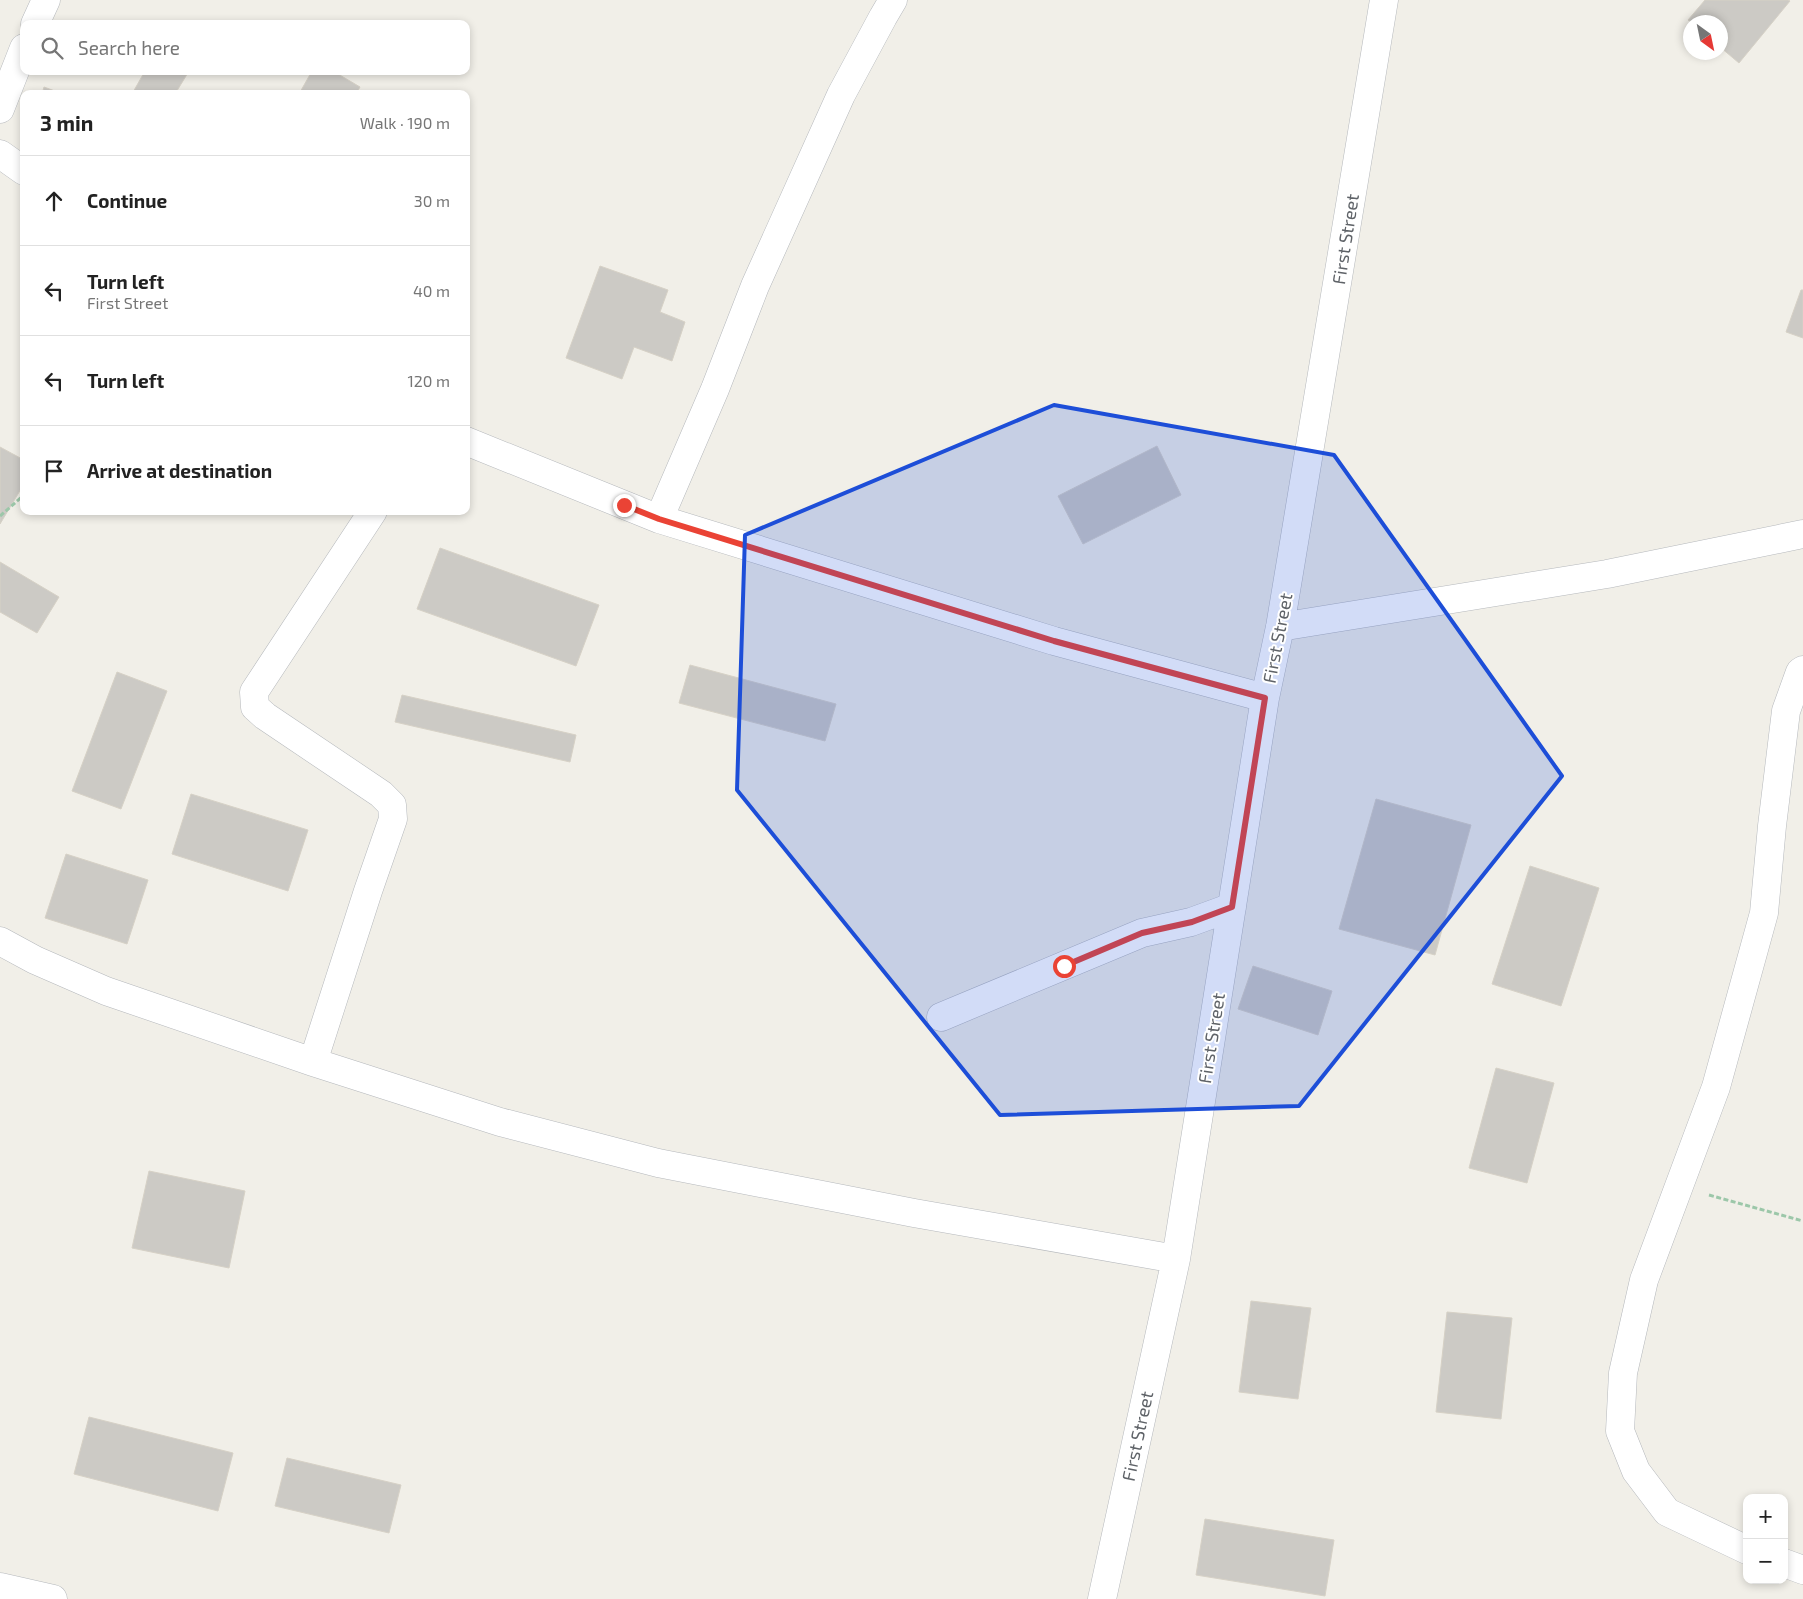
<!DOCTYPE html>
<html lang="en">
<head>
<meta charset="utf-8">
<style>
	:root { --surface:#fff; --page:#f6f6f6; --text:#222; --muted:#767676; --line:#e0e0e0 }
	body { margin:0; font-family:"Exo 2",sans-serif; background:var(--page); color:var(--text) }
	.controls { position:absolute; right:15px; bottom:15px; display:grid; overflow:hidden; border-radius:10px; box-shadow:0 2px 8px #0003 }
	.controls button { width:45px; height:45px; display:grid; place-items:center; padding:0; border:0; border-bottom:1px solid var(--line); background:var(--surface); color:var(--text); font:25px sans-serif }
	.compass { position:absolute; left:1683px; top:15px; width:45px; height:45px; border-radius:50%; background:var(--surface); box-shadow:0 2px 8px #0003; rotate:147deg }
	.stop { position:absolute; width:15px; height:15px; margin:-11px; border:4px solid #ea4335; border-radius:50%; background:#fff }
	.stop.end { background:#ea4335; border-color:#fff; box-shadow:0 1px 5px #0008 }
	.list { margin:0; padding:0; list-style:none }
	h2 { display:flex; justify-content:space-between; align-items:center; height:65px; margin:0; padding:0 20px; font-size:21px }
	h2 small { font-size:16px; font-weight:400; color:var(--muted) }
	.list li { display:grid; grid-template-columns:32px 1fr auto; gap:15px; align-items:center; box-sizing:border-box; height:90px; padding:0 20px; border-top:1px solid var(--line) }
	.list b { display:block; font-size:19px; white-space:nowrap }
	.list p { margin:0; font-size:16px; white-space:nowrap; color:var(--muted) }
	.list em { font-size:16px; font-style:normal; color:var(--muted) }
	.icon { flex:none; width:28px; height:28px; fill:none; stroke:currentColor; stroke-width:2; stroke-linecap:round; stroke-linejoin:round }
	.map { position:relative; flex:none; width:1803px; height:1599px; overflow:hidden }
	.search { position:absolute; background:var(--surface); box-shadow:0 2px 8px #0003; left:20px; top:20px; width:450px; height:55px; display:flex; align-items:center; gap:12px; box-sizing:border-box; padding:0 18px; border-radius:10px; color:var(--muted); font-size:19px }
	.panel { position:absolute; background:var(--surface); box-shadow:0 2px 8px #0003; left:20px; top:90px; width:450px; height:425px; border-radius:10px }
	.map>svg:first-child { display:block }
	.building { fill:#cccac5; stroke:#d6d1c6 }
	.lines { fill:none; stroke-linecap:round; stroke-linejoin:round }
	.minor-casing { stroke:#b5b8bc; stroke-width:29 }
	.path { stroke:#9cc7a9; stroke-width:3; stroke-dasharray:5 2.5; stroke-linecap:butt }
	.minor { stroke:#fff; stroke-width:28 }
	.route { stroke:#ea4335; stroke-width:6 }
	.marked { fill:#1d4ed8; fill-opacity:0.2; stroke:#1d4ed8; stroke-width:4; stroke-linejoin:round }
	.labels { text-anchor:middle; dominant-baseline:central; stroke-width:4; stroke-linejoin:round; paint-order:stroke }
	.street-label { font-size:18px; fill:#5f6368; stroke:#fff }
</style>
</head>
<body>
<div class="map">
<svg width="1803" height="1599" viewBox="0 0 1803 1599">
	<rect width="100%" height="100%" fill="#f1efe8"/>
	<path class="building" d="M1705 0H1788L1790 1 1739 63 1720 47V22H1691L1688 20Z
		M145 71H189L175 94H132Z
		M312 71H333L360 87 356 94H299Z
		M44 87 63 94H42Z
		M600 266 668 290 660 312 685 322 672 361 634 347 622 379 566 358Z
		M1801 290H1803V338L1786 332Z
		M1157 446 1181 495 1083 544 1058 496Z
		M0 447 24 460V484L0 524Z
		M440 548 599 605 576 666 417 609Z
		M0 562 59 597 37 633 0 612Z
		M690 665 836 704 825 741 679 703Z
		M117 672 167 691 121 809 72 791Z
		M402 695 576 735 570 762 395 722Z
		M191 794 308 830 288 891 172 854Z
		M1376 799 1471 825 1435 955 1339 929Z
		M66 854 148 880 127 944 45 918Z
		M1530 866 1599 888 1561 1006 1492 984Z
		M1253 966 1332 991 1318 1035 1238 1009Z
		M1496 1068 1554 1083 1527 1183 1469 1168Z
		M149 1171 245 1191 229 1268 132 1248Z
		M1251 1301 1311 1308 1298 1399 1239 1392Z
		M1447 1312 1512 1318 1501 1419 1436 1412Z
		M89 1417 233 1453 218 1511 74 1474Z
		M287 1458 401 1485 389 1533 275 1506Z
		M1205 1519 1334 1540 1325 1596 1196 1575Z"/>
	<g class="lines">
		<g class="minor-casing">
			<path id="minor" d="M35 24 46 0
				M0 109 24 48
				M0 154 24 171
				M466 441 659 519 1054 641 1265 698
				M659 519 715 389 755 286 841 95 883 17 893 0
				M1280 627 1607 574 1803 534
				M0 941 35 960 106 991 313 1062 500 1122 658 1163 914 1213 1176 1259
				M941 1017 1142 933 1191 922 1232 907
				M313 1062 368 891 393 819 392 805 381 794 265 716 255 707 254 692 373 511
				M1747 1550 1667 1512 1636 1471 1620 1431 1623 1373 1644 1280 1716 1087 1764 913 1772 826 1786 711 1800 672 1803 670
				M1784 1563 1803 1570
				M0 1587 53 1599
				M1102 1599 1176 1259 1265 698 1280 627 1384 0"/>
		</g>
		<path class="path" d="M0 516 24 495
			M1709 1195 1803 1221"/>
		<use href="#minor" class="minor"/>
	</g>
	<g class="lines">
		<path class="route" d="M624 505 659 519 1054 641 1265 698 1232 907 1192 922 1142 933 1064 966"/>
	</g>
	<path class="marked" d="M1054 405 1334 455 1562 776 1299 1106 1000 1115 737 790 745 535Z"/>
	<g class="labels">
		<g class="street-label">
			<text transform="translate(1345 239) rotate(-81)">First Street</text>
			<text transform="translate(1277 638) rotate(-79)">First Street</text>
			<text transform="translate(1211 1038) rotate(-81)">First Street</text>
			<text transform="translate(1137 1436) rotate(-78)">First Street</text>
		</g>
	</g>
</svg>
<div class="controls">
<button>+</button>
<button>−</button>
</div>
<svg class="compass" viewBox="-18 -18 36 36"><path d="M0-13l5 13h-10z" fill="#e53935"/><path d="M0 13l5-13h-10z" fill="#767676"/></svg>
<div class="stop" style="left:1064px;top:966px"></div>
<div class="stop end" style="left:624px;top:505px"></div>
<div class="search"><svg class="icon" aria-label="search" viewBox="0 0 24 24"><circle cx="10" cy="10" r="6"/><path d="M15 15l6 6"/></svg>Search here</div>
<section class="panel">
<h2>3 min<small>Walk · 190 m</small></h2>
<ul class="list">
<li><svg class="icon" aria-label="ahead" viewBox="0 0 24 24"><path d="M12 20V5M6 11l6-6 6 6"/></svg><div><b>Continue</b></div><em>30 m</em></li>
<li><svg class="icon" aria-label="left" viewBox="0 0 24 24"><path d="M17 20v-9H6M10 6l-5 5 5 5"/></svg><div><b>Turn left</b><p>First Street</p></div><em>40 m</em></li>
<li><svg class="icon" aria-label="left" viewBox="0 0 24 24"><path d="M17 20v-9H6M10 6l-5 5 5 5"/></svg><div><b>Turn left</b></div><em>120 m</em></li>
<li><svg class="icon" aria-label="arrive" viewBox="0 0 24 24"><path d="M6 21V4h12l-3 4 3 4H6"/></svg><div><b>Arrive at destination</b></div></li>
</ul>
</section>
</div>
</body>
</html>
